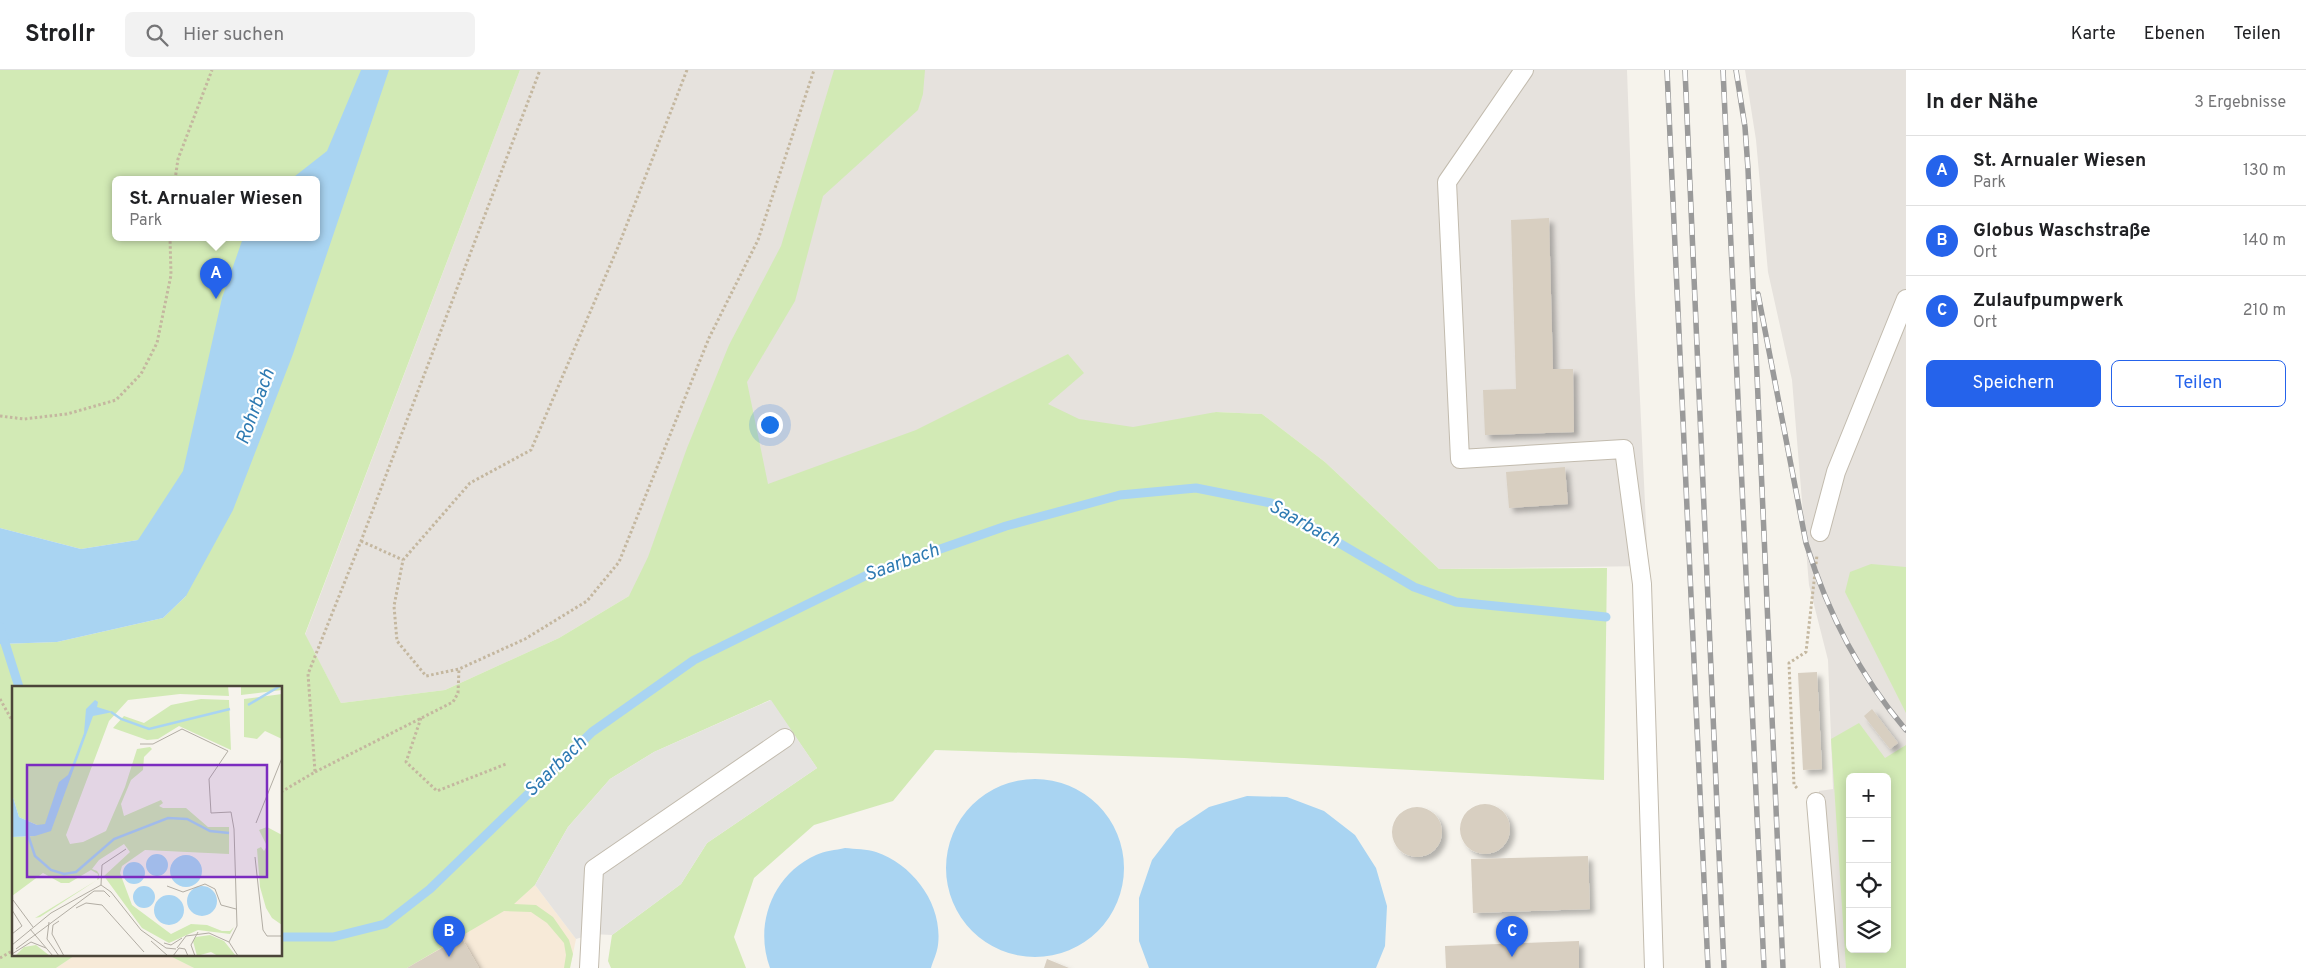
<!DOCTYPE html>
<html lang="de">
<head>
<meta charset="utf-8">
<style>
	:root { --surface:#fff; --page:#f2f2f2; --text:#202124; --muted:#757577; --line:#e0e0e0; --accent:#2563eb }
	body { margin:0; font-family:Overpass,sans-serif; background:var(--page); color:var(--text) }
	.controls { position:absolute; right:15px; bottom:15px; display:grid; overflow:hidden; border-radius:8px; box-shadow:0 2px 12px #0003 }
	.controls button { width:45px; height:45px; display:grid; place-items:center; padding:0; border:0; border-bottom:1px solid var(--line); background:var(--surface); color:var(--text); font:25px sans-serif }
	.you { position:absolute; left:769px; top:354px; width:18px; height:18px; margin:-12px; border:4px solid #fff; border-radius:50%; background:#1a73e8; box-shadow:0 0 0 8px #1a73e833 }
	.badge { display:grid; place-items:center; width:32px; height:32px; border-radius:50%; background:var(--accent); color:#fff; font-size:16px; font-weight:700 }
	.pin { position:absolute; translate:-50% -41px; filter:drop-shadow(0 1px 2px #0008) }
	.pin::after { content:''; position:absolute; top:26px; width:18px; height:15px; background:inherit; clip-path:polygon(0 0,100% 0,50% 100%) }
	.popup { position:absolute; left:112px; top:106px; width:208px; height:65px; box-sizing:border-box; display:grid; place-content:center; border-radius:8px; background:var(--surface); filter:drop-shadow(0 1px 4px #0005); font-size:16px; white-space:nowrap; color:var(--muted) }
	.popup b { font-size:19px; color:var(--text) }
	.popup::after { content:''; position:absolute; left:50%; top:100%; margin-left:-10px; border:10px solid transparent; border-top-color:var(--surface) }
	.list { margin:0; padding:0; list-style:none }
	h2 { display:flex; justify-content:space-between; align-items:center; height:65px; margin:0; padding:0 20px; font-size:21px }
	h2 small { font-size:16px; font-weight:400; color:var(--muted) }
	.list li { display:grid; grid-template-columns:32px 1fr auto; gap:15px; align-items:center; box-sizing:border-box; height:70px; padding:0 20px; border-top:1px solid var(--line) }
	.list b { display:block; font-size:19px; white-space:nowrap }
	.list p { margin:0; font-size:16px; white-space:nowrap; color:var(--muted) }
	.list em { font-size:16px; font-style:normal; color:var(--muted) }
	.actions { display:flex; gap:10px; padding:15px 20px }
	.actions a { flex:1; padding:11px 0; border:1px solid var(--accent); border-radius:8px; text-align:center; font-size:18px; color:var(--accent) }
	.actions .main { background:var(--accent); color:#fff }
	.icon { flex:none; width:28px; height:28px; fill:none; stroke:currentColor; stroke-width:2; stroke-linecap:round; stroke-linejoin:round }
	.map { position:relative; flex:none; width:1906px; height:898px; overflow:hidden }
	header { display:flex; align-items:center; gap:30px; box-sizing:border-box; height:70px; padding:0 25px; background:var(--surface); border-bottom:1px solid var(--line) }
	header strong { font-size:24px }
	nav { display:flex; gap:28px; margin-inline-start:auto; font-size:18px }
	.search { width:350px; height:45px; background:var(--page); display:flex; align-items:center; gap:12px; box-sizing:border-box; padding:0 18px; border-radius:8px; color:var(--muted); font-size:19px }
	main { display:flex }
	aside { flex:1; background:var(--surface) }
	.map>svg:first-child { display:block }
	.commercial { fill:#f7ead8 }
	.industrial { fill:#e6e2dd; fill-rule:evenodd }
	.green { fill:#d2eab5; fill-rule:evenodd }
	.parking { fill:#e5e3e0 }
	.water { fill:#a9d4f2 }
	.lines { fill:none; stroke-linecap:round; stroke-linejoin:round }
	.stream { stroke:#a9d4f2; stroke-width:9 }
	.building { fill:#d8cfc1; filter:url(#shadow) }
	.lane-casing { stroke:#c2bbae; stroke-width:20 }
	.path { stroke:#c4b79f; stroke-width:3; stroke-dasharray:2.5 2.5; stroke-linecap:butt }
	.lane { stroke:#fff; stroke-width:18 }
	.rail-casing { stroke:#9a9a9a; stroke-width:5.5 }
	.rail { stroke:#fff; stroke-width:4; stroke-dasharray:11; stroke-linecap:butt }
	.labels { text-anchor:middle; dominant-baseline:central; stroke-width:4.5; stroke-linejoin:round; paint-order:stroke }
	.water-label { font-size:19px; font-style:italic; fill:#2e7ab2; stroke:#fff }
	.inset-river { fill:none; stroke:#a9d4f2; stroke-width:2.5 }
	.inset-road { fill:none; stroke:#b2ada4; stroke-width:1 }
	.view { fill:#7b2cbf; fill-opacity:0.15; stroke:#7b2cbf; stroke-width:2.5 }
	.inset-edge { fill:none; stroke:#4b4439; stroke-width:2.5 }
</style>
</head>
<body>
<header>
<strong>Strollr</strong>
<div class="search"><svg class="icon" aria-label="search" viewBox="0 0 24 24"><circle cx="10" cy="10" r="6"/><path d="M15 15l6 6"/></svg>Hier suchen</div>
<nav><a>Karte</a><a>Ebenen</a><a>Teilen</a></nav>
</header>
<main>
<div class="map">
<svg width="1906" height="898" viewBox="0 0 1906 898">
	<defs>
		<filter id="shadow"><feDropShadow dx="4.5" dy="4.5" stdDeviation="2.5" flood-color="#0004"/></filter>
	</defs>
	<rect width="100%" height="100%" fill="#f6f3ec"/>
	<path class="commercial" d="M535 815 576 869 570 898H407L513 834Z
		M77 884H166L194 898H56Z"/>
	<path class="industrial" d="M520 0H1627L1635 225 1648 496 1439 499 1325 392 1262 344 1216 342 629 526 559 568 445 620 341 633 305 565Z
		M1745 0H1906V898H1827L1819 721 1833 719 1828 590 1809 515 1792 310 1768 202 1756 70ZM1850 707H1887V879H1850Z"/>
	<path class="green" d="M0 0H520L305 564 341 633 445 620 559 568 629 526 648 487 687 378 729 275 781 176 834 0H925L923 24 918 40 823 126 795 231 747 312 768 414 916 360 1068 284 1084 303 1048 334 1079 349 1133 357 1216 342 1262 344 1325 392 1439 499 1607 498 1604 710 1184 688 935 680 893 731 814 755 754 808 734 867 746 898H611L608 891 612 865 681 814 707 773 817 698 770 630 654 682 610 709 568 757 535 815 514 834 536 835 553 847 569 870 573 884 570 898H564L566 885 564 873 547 853 531 842 504 841 407 898H194L166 884H281V617H14V884H77L56 898H0V574L57 572 163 548 186 526 138 470 81 479 0 458ZM116 110H316V168H116Z
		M1871 494 1906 497V643L1845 522 1850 502Z
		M1859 653 1885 688 1906 675V898H1846L1831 669ZM1850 707H1887V879H1850Z"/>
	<path class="parking" d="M771 630 817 698 707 773 681 814 612 865 592 864 576 869 535 815 568 757 610 709 654 682Z"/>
	<path class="water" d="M361 0H389L293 284 233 440 186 526 163 548 57 572 0 574V458L81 479 138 470 183 401 222 228 243 168H316V110H290L327 81Z
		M946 798a89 89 0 1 1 178 0a89 89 0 1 1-178 0Z
		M1247 726 1287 727 1324 741 1355 765 1376 798 1387 836 1385 876 1376 898H1149L1139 871V828L1152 790 1176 759 1209 737Z
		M845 778C855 779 867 779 876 782 914 795 943 835 938 875 937 883 933 891 931 898H770C754 855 772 805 816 785 824 781 836 780 845 778Z"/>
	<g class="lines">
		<path class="stream" d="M0 557 19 617
			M281 867H333L385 854 430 819 592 662 694 590 869 504 1006 456 1120 425 1196 418 1271 433 1414 517 1456 532 1606 547"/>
	</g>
	<path class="building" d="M1549 148 1553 299H1573L1574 362 1485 365 1483 320 1516 319 1511 150Z
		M1565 397 1568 434 1509 438 1506 402Z
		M1817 602 1822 699 1803 700 1798 603Z
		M1872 639 1898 673 1890 679 1864 646Z
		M1460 759a25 25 0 1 1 50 0a25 25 0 1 1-50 0Z
		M1392 762a25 25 0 1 1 50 0a25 25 0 1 1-50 0Z
		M1588 786 1590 839 1473 843 1471 789Z
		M461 867 479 898H407Z
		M1579 871V898H1446L1445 876Z
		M1047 889 1069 898H1044Z"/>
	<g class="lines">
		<g class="lane-casing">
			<path id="lane" d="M1524 0 1447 112 1460 389 1624 379 1642 514 1654 898
				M1820 462 1836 402 1906 229
				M1816 732 1830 898
				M589 898 594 799 785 668"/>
		</g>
		<path class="path" d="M687 0 618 177 531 380 470 413 403 490 394 536 397 571 426 606 459 599 525 569 587 531 619 492 709 268 758 170 814 0
			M175 110 178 89 212 0
			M0 346 24 349 67 344 116 330 141 304 157 273 171 205 170 168
			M361 471 403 490
			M0 629 14 654
			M421 648 406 692 437 721 506 694
			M315 702 453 632 458 623 459 599
			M1797 718 1794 715 1789 593 1806 582 1817 485
			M281 722 315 702 308 604 361 471 540 0
			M0 888 14 880"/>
		<use href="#lane" class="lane"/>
		<g class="rail-casing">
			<path id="rail" d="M1667 0 1708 898
				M1685 0 1724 898
				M1723 0 1764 898
				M1736 0 1745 57 1748 99 1783 898
				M1758 224 1806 473C1827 541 1860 606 1906 660"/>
		</g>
		<use href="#rail" class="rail"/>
	</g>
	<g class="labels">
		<g class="water-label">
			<text transform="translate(256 337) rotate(-70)">Rohrbach</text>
			<text transform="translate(1304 454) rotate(29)">Saarbach</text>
			<text transform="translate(902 493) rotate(-20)">Saarbach</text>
			<text transform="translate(556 697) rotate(-44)">Saarbach</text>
		</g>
	</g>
	<g transform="translate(12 616)">
		<rect width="270" height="270" fill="#f6f3ec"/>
		<path d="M0 0H216L217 10 168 8 116 14 97 35 54 149 58 158 71 156 94 145 113 101 125 63 138 61 140 63 132 71 131 84 119 94 109 118 112 130 149 114 151 117 147 120 151 122H174L196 141H217V168L133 164 110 180 108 187 120 219 159 248 179 238 195 239 210 245H218L222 241 218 248 186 244 157 257 130 242 92 190 118 166 112 158 87 174 80 183 85 185 87 188V193L85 194 28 231 23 232 85 194 86 188 79 184 57 197H49L31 187 0 210V151L23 150 25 139 7 131 0 108ZM229 0H270V4L229 9ZM270 8V53L253 45 245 53 232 51V13ZM189 13 217 14 219 64 167 40 146 53 135 54 101 42 112 30 132 37 159 19ZM255 141 270 149V239L260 232 254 222 248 201 245 163 249 161 252 165 255 160 247 144ZM198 249 212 255 224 270H206L199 266 185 270 181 255 184 251ZM24 259 38 270H3L12 261Z" fill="#d2eab5"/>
		<path d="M83 14 86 16 85 21 101 26 81 30 39 145 23 150 0 151V108L7 131 25 139 33 138 47 96 56 89 61 77 72 47 74 23ZM134 179a11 11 0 1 1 22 0a11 11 0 1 1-22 0ZM158 185a16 16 0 1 1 32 0a16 16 0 1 1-32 0ZM111 187a11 11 0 1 1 22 0a11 11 0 1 1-22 0ZM175 215a15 15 0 1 1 30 0a15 15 0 1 1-30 0ZM121 211a11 11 0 1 1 22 0a11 11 0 1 1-22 0ZM142 224a15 15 0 1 1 30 0a15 15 0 1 1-30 0Z" fill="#a9d4f2"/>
		<path class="inset-river" d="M236 19 268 0M99 26 109 33 137 43 218 23M16 149 23 170 39 184 52 188 64 186 102 153 156 132 175 133 198 145 217 147"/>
		<path class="inset-road" d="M128 58H141L170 43 216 65 197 93 199 127 219 126 222 143 225 240 217 256M244 137 270 72M243 171 251 244 255 250H270M89 199 90 179 114 163M155 200 171 206 193 198 203 203 209 219 224 223M1 214 21 241M90 219 132 266M64 222 74 217 90 219M0 224 10 240 0 248M47 235 41 239 40 248 52 270M37 236 35 253 47 270M18 243 41 270M139 255 156 270M152 257 159 259 170 252M0 259 39 227 89 199 99 206 129 244 154 262 164 263M165 262 174 250 197 247 217 256 226 270M4 263 82 205H92L98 211M0 268 19 256 34 262M161 270 167 262 173 263 176 270M183 270 179 259 186 246"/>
		<path class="view" d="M15 79H255V191H15Z"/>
		<rect width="270" height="270" class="inset-edge"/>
	</g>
</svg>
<div class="controls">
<button>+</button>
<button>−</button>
<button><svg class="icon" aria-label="locate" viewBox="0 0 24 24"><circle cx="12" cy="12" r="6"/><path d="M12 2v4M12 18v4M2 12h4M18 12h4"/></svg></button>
<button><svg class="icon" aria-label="layers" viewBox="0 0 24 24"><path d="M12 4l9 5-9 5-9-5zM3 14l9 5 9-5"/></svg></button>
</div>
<div class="you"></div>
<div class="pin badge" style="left:216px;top:229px">A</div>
<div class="popup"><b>St. Arnualer Wiesen</b>Park</div>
<div class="pin badge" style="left:449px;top:887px">B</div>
<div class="pin badge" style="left:1512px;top:887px">C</div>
</div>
<aside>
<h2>In der Nähe<small>3 Ergebnisse</small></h2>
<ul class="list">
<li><span class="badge">A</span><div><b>St. Arnualer Wiesen</b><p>Park</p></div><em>130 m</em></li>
<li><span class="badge">B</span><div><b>Globus Waschstraße</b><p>Ort</p></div><em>140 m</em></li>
<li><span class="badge">C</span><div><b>Zulaufpumpwerk</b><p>Ort</p></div><em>210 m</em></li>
</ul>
<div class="actions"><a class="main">Speichern</a><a>Teilen</a></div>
</aside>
</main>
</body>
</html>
